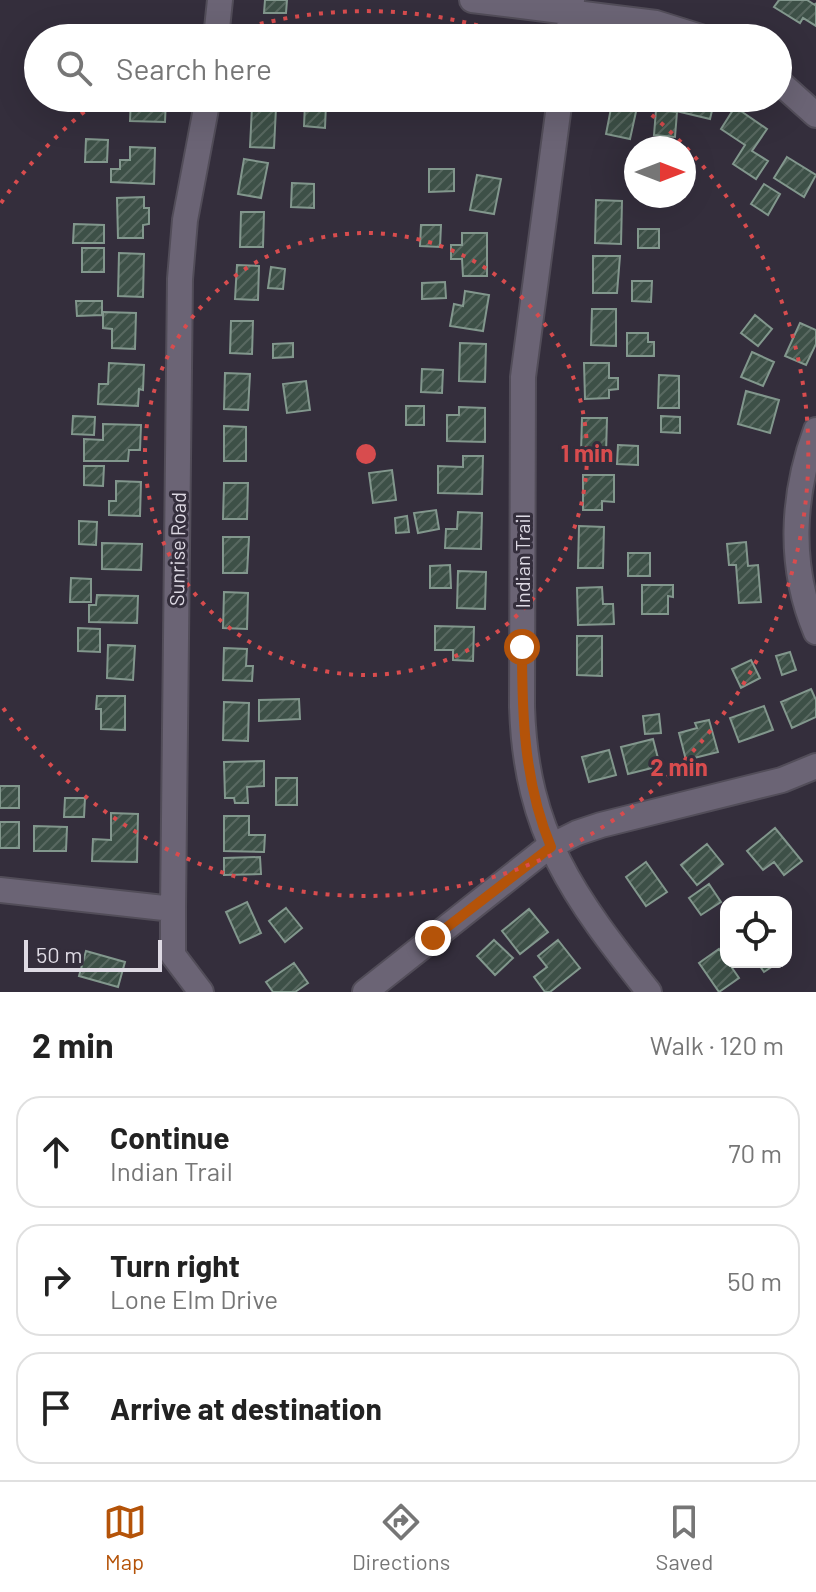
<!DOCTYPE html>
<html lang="en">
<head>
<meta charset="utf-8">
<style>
	:root { --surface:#fff; --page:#f6f6f6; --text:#222; --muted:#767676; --line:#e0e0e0; --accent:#b45309 }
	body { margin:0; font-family:Barlow,sans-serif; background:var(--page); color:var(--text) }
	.controls { position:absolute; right:24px; bottom:24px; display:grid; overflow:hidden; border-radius:16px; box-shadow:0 8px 32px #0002 }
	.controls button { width:72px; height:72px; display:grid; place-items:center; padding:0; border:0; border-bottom:2px solid var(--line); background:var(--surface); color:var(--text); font:40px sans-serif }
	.compass { position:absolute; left:624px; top:136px; width:72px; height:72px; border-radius:50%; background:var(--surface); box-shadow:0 8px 32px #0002; rotate:90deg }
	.scale { position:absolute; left:24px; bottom:20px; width:138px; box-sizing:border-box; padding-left:8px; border:4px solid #dedae4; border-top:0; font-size:22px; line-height:28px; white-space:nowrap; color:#dedae4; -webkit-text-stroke:6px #342e3c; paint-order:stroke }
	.stop { position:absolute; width:24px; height:24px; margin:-18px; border:6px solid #b45309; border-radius:50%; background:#fff }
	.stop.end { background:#b45309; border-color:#fff; box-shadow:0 2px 8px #0008 }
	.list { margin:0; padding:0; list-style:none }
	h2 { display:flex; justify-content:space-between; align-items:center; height:104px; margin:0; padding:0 32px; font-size:34px }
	h2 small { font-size:26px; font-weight:400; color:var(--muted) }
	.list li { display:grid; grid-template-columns:52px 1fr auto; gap:24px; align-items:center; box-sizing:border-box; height:112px; margin:0 16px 16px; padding:0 16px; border:2px solid var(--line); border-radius:24px }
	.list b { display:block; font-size:30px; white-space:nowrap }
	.list p { margin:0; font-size:26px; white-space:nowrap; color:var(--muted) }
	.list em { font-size:26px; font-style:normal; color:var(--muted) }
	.icon { flex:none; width:44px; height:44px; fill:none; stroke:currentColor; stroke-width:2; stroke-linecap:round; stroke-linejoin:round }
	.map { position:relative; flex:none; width:816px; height:992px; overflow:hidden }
	.search { position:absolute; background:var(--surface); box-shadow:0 8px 32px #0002; left:24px; right:24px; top:24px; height:88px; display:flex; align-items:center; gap:20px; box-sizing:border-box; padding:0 28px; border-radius:44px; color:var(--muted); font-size:30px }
	.sheet { height:488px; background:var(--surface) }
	nav { display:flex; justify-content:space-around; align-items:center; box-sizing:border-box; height:112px; border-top:2px solid var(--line); background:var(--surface); font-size:22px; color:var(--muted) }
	nav a { display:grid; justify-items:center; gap:4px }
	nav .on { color:var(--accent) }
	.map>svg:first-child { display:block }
	.building { fill:url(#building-hatch); stroke:#82978d; stroke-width:2 }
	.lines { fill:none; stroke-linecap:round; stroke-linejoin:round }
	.minor-casing { stroke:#524d59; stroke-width:28 }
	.minor { stroke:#6b6475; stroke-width:24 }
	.route { stroke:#b45309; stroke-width:10 }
	.ring { fill:none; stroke:#d84c4e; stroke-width:4; stroke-dasharray:4 8 }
	.labels { text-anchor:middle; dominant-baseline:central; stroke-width:6; stroke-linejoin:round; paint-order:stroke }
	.street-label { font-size:20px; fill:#dedae4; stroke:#342e3c }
	.centre { fill:#d84c4e; stroke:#342e3c; stroke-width:4 }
	.ring-label { font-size:24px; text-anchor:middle; font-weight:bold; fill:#d84c4e; stroke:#342e3c; stroke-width:6; stroke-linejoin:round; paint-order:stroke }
</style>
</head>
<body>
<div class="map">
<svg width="816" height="992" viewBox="0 0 816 992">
	<defs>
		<pattern id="building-hatch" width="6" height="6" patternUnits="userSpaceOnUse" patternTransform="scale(2)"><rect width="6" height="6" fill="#3d5047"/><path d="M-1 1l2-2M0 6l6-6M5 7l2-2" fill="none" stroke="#596961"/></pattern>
	</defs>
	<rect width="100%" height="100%" fill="#342e3c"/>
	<path class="building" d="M265 0H287L286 13H264Z
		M779 0H807L815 5 816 3V26L803 18 800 23 774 7Z
		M101 31H121V38H100Z
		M131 98H166L165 122 130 121Z
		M613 98H639L630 139 606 134Z
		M679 98H715L710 119 676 111Z
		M305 103 326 104 325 128 304 126Z
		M252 107 276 108 274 148 250 147Z
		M735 107 767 129 752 151 768 161 756 179 733 164 745 145 721 129Z
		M656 110 677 112 675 137 654 135Z
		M86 139 108 140 107 162H85Z
		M130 147 155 148 154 184 111 182V169H120V160H130Z
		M787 157 816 175 804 197 774 178Z
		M244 159 268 163 261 198 238 194Z
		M429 169H454V191L429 192Z
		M477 175 501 179 494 214 470 210Z
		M292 183 314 184V208L291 207Z
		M764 184 780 194 768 215 751 204Z
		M144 197V208H149V224L143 225V238H118L117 198Z
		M596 200 622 201 621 244 595 243Z
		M241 212H264L263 247H240Z
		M74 224 104 225V243H73Z
		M421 225H441L440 247 420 246Z
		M638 229H659V248H638Z
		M462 233H487V276H463L462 259H451V245H462Z
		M82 248H104V272H82Z
		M119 253 144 254 143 297 118 296Z
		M593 256H620L617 293H593Z
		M237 265 259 266 258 300 235 299Z
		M271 267 285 269 283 289 268 288Z
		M632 281H652L651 302 632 301Z
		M445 282 446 298 422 299V283Z
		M465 291 489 295 483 331 450 326 454 304 463 306Z
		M76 301H102V315L77 316Z
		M592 309H616V346L591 345Z
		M103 312 136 313 135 349 112 348V329L103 328Z
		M755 315 772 329 758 346 741 333Z
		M231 321H253L252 354 230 353Z
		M800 323 816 330V344L806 365 785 356Z
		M627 333H648V342H654V356H627Z
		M293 343V357L273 358V344Z
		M460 343 486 344 485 382 459 381Z
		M752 352 774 362 763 386 741 377Z
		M109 363 144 365 143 390 139 389 138 406 98 404 99 384H108Z
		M584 363H609V378H618V389L609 390V398L585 399Z
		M422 369 443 370 442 393 421 392Z
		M225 373 250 374 248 410 224 409Z
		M659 375 679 376V408H658Z
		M306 381 310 410 287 413 283 384Z
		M746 391 779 400 770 433 738 424Z
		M406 406H424V425H406Z
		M459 407 485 408V442L447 441V415H459Z
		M73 416 95 417 94 435 72 434Z
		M661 416 680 417V433L661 432Z
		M582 418H607L606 454 581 453Z
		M103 424 141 425 140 450H129L128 461H84V439L103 440Z
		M224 426 246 427V461H224Z
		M618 445 638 446V465L617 464Z
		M463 456H483L482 494 438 493V466L463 467Z
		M84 466H104L103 486 84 485Z
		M392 470 396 500 373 503 369 473Z
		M583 475H614V502L602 501V510H583Z
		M116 481 141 482 140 516 109 515V501H116Z
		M224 483H248L247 519H223Z
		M436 510 439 529 418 533 414 513Z
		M458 512 482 513 481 549 445 548 446 529H457Z
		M407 516 409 532 396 533 395 518Z
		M79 521 97 522 96 545 79 544Z
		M579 526 604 527 603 568H578Z
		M223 537H249L247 573H223Z
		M746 542 748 566 758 565 761 602 739 603 736 565H729L727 544Z
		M102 543 142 544 141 570 102 569Z
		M628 553H650V576H628Z
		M450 565 451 588H430V566Z
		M458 571 486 572 485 609 457 608Z
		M71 578 91 579V602H70Z
		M642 585H673V597L668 596V614H642Z
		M602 587 603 604H613L614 624 578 625 577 588Z
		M224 592 248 593 247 629 223 628Z
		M97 595 138 596 137 623 89 622V605H96Z
		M435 626 474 627 473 661 453 660V650H435Z
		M78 628 100 629V652L78 651Z
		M577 636H602V676L577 675Z
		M108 645 135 646 133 680 107 678Z
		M224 648 247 649 246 666H253L252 681 223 680Z
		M790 652 796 670 782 675 776 656Z
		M751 660 760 678 741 688 732 669Z
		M811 689 816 700V717L792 728 781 702Z
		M97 696H125V730L101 729V709H96Z
		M299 699 300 719 259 721V700Z
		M224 702 249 703 248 741 223 740Z
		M764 706 773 730 739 742 730 718Z
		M659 714 661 733 645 734 643 716Z
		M709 720 718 752 686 760 679 733 697 728 695 723Z
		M653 739 660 766 628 774 621 747Z
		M609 750 616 775 589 782 582 757Z
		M264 761V786L247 787 248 803H235L234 798H225L224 762Z
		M276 778H297V805H276Z
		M0 786H19V808H0Z
		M65 798H85L84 817H64Z
		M111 813 138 814 137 862 92 861 93 839 111 840Z
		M224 816H249V835H265L264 852 224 851Z
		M0 822H19V848H0Z
		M34 826 67 827 66 851H34Z
		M775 828 802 861 784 875 774 862 763 870 747 851Z
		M707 844 723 864 697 885 681 865Z
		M260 857 261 874 224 875V858Z
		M646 862 667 892 646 906 626 877Z
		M709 884 721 902 701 915 689 898Z
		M247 902 261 933 240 943 226 912Z
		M286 908 302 928 285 942 269 921Z
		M529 909 548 932 520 954 502 931Z
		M494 940 513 958 495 975 477 956Z
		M558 940 580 968 550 992H545L534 977 547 967 538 956Z
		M719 949 739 978 719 992 699 963Z
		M86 951 125 962 118 987 79 976Z
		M757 962H779L764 972Z
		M294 963 308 983 295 992H273L266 982Z"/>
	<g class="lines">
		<g class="minor-casing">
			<path id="minor" d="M472 0 656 23 704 38
				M216 38 220 0
				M568 38 572 0
				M778 81 816 115
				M560 98 523 377 522 707C526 834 574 897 649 992
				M816 430C792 495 788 566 816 632
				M0 890 173 909
				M201 992 173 955V909L180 279 185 220 208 98
				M365 992 547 848 577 833 601 825 782 780 816 766"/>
		</g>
		<use href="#minor" class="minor"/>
	</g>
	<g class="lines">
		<path class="route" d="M433 938 551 847C524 782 522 716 522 647"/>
	</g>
	<g class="ring">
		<circle cx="366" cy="454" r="221"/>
		<path d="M1 203A443 443 0 0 1 99 100M214 38A443 443 0 0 1 518 38M633 100A443 443 0 1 1 1 705"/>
	</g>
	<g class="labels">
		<g class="street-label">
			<text transform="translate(177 549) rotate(-89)">Sunrise Road</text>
			<text transform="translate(522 561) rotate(-90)">Indian Trail</text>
		</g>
	</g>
	<circle cx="366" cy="454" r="12" class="centre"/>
	<g class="ring-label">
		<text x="587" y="462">1 min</text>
		<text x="679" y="776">2 min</text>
	</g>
</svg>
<div class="controls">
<button><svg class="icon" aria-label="locate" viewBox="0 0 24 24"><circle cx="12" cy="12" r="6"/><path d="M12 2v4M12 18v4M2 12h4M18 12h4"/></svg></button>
</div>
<svg class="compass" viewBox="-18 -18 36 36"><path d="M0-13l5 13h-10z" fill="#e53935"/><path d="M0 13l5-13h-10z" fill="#767676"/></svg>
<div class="scale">50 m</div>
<div class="stop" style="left:522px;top:647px"></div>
<div class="stop end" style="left:433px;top:938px"></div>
<div class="search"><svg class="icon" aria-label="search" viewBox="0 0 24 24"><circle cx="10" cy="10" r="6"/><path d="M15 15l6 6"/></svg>Search here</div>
</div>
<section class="sheet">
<h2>2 min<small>Walk · 120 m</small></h2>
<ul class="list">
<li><svg class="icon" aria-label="ahead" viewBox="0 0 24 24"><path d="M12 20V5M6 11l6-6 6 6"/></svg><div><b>Continue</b><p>Indian Trail</p></div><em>70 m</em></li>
<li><svg class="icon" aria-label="right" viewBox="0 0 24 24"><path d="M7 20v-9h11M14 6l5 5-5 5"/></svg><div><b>Turn right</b><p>Lone Elm Drive</p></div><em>50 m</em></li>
<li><svg class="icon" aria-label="arrive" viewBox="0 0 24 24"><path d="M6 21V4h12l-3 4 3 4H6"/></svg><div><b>Arrive at destination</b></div></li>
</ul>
</section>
<nav>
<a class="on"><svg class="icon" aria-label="map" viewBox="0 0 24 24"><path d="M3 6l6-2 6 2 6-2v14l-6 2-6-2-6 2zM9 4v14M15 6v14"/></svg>Map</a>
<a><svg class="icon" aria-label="directions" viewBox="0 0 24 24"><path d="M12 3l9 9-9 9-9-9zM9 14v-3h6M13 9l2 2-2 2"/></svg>Directions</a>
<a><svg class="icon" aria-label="saved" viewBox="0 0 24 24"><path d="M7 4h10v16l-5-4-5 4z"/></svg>Saved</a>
</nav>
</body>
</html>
